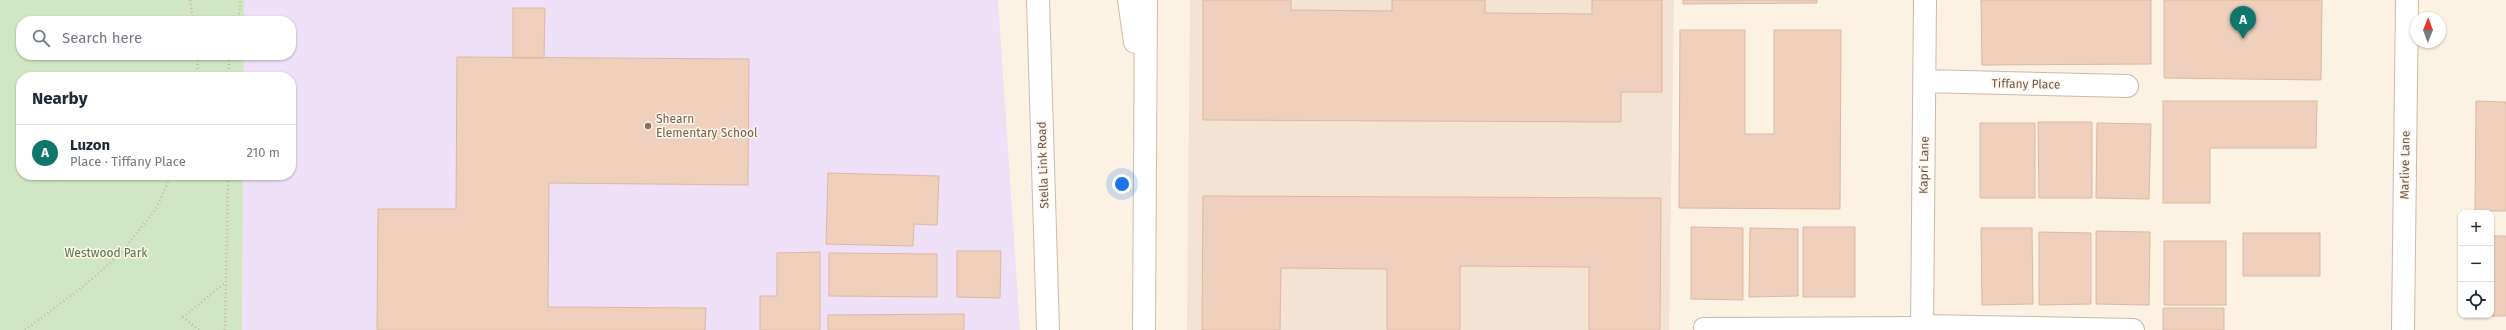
<!DOCTYPE html>
<html lang="en">
<head>
<meta charset="utf-8">
<style>
	:root { --surface:#fff; --page:#f2f2f3; --text:#1f2937; --muted:#747a83; --line:#e0e1e3; --accent:#0f766e }
	body { margin:0; font-family:"Fira Sans",sans-serif; background:var(--page); color:var(--text) }
	.controls { position:absolute; right:12px; bottom:12px; display:grid; overflow:hidden; border-radius:8px; box-shadow:0 1px 3px #0004 }
	.controls button { width:36px; height:36px; display:grid; place-items:center; padding:0; border:0; border-bottom:1px solid var(--line); background:var(--surface); color:var(--text); font:20px sans-serif }
	.compass { position:absolute; left:2410px; top:12px; width:36px; height:36px; border-radius:50%; background:var(--surface); box-shadow:0 1px 3px #0004; rotate:1deg }
	.you { position:absolute; left:1122px; top:184px; width:14px; height:14px; margin:-10px; border:3px solid #fff; border-radius:50%; background:#1a73e8; box-shadow:0 0 0 6px #1a73e833 }
	.badge { display:grid; place-items:center; width:26px; height:26px; border-radius:50%; background:var(--accent); color:#fff; font-size:13px; font-weight:700 }
	.pin { position:absolute; translate:-50% -33px; filter:drop-shadow(0 1px 2px #0008) }
	.pin::after { content:''; position:absolute; top:21px; width:14px; height:12px; background:inherit; clip-path:polygon(0 0,100% 0,50% 100%) }
	.list { margin:0; padding:0; list-style:none }
	h2 { display:flex; justify-content:space-between; align-items:center; height:52px; margin:0; padding:0 16px; font-size:17px }
	h2 small { font-size:13px; font-weight:400; color:var(--muted) }
	.list li { display:grid; grid-template-columns:26px 1fr auto; gap:12px; align-items:center; box-sizing:border-box; height:56px; padding:0 16px; border-top:1px solid var(--line) }
	.list b { display:block; font-size:15px; white-space:nowrap }
	.list p { margin:0; font-size:13px; white-space:nowrap; color:var(--muted) }
	.list em { font-size:13px; font-style:normal; color:var(--muted) }
	.icon { flex:none; width:22px; height:22px; fill:none; stroke:currentColor; stroke-width:2; stroke-linecap:round; stroke-linejoin:round }
	.map { position:relative; flex:none; width:2506px; height:330px; overflow:hidden }
	.search { position:absolute; background:var(--surface); box-shadow:0 1px 3px #0004; left:16px; top:16px; width:280px; height:44px; display:flex; align-items:center; gap:10px; box-sizing:border-box; padding:0 14px; border-radius:16px; color:var(--muted); font-size:15px }
	.panel { position:absolute; background:var(--surface); box-shadow:0 1px 3px #0004; left:16px; top:72px; width:280px; height:108px; border-radius:16px }
	.map>svg:first-child { display:block }
	.residential { fill:#f2e3d2 }
	.education { fill:#eee0f7 }
	.green { fill:#d1e7c3 }
	.building { fill:#eed0bc; stroke:#e0b79e }
	.lines { fill:none; stroke-linecap:round; stroke-linejoin:round }
	.service-casing { stroke:#cbb9aa; stroke-width:20 }
	.minor-casing { stroke:#cbb9aa; stroke-width:24 }
	.secondary-casing { stroke:#d0bbab; stroke-width:24 }
	.path { stroke:#d3b4a0; stroke-width:2.5; stroke-dasharray:1 3; stroke-linecap:butt }
	.service { stroke:#fff; stroke-width:18 }
	.minor { stroke:#fff; stroke-width:22 }
	.secondary { stroke:#fff; stroke-width:22 }
	.education-dot { fill:#8d6e63; stroke:#fef6e9; stroke-width:1.5 }
	.labels { text-anchor:middle; dominant-baseline:central; stroke-width:3; stroke-linejoin:round; paint-order:stroke }
	.street-label { font-size:12px; fill:#71584b; stroke:#fef6e9 }
	.education-label { font-size:12px; fill:#785e54; stroke:#fef6e9; text-anchor:start }
	.park-label { font-size:12px; fill:#537743; stroke:#fef6e9 }
</style>
</head>
<body>
<div class="map">
<svg width="2506" height="330" viewBox="0 0 2506 330">
	<rect width="100%" height="100%" fill="#fbf2e3"/>
	<path class="residential" d="M1190 0H1674L1669 330H1187Z"/>
	<path class="education" d="M244 0H998L1020 330H242L243 175H291V77H243L244 55H291V21H244Z"/>
	<path class="green" d="M0 0H244V21H21V55H244L243 77H21V175H243L242 330H0Z"/>
	<path class="building" d="M1203 0H1291V10L1392 11V0H1485V13L1592 14V0H1662V92H1621V122L1203 120Z
		M1683 0H1817V3L1683 4Z
		M1981 0H2151V64L1982 65Z
		M2164 0H2322L2321 80 2164 78Z
		M513 8H545L544 58H513Z
		M1680 30H1745V134H1774V30H1841L1840 209 1679 208Z
		M457 57 749 59 748 185 549 183 548 307 706 308 705 330H377L378 209H456Z
		M2163 101H2317L2316 148H2210V203H2163Z
		M2476 101 2506 102V211H2475Z
		M2038 122H2092V198H2039Z
		M1980 123H2035V198H1980Z
		M2097 123 2151 124 2149 199 2096 198Z
		M828 173 939 176 937 225 914 224 913 246 826 244Z
		M1203 196 1661 198 1660 330H1589V267L1460 266V330H1387V269L1281 268 1280 330H1202Z
		M1691 227 1743 228V300L1691 299Z
		M1803 227H1855V297H1803Z
		M1750 228 1798 229V296L1749 297Z
		M1981 228H2032L2033 304 1982 305Z
		M2096 231 2150 232 2149 305 2096 304Z
		M2039 232 2091 233V304L2039 305Z
		M2243 233H2320V276H2243Z
		M2491 236H2506V316H2475L2491 315Z
		M2164 241H2226V305H2164Z
		M957 251H1001L1000 298 957 297Z
		M820 252V330H760V296H777V253Z
		M829 253 937 254V297L829 296Z
		M2163 308H2224V330H2163Z
		M964 314V330H828V315Z"/>
	<g class="lines">
		<g class="service-casing">
			<path id="service" d="M1703 327 1922 326"/>
		</g>
		<g class="minor-casing">
			<path id="minor" d="M1924 81 2127 86
				M1922 326 2133 330
				M1922 330 1925 0
				M2403 330 2407 0"/>
		</g>
		<g class="secondary-casing">
			<path id="secondary" d="M1038 0 1048 330
				M1129 0 1135 42
				M1144 330 1146 0"/>
		</g>
		<path class="path" d="M190 0 193 21
			M235 21 240 11V0
			M197 77 198 55
			M229 77V55
			M25 330 85 285 120 254 156 209 171 175
			M199 330 183 317 226 282
			M225 330 228 175"/>
		<use href="#service" class="service"/>
		<use href="#minor" class="minor"/>
		<use href="#secondary" class="secondary"/>
	</g>
	<circle class="education-dot" cx="648" cy="126" r="4"/>
	<g class="labels">
		<g class="street-label">
			<text transform="translate(2026 84) rotate(1)">Tiffany Place</text>
			<text transform="translate(1043 165) rotate(-92)">Stella Link Road</text>
			<text transform="translate(1924 165) rotate(-89)">Kapri Lane</text>
			<text transform="translate(2405 165) rotate(-89)">Marlive Lane</text>
		</g>
		<g class="education-label">
			<text x="656" y="119">Shearn<tspan x="656" dy="14">Elementary School</tspan></text>
		</g>
		<g class="park-label">
			<text x="106" y="253">Westwood Park</text>
		</g>
	</g>
</svg>
<div class="controls">
<button>+</button>
<button>−</button>
<button><svg class="icon" aria-label="locate" viewBox="0 0 24 24"><circle cx="12" cy="12" r="6"/><path d="M12 2v4M12 18v4M2 12h4M18 12h4"/></svg></button>
</div>
<svg class="compass" viewBox="-18 -18 36 36"><path d="M0-13l5 13h-10z" fill="#e53935"/><path d="M0 13l5-13h-10z" fill="#747a83"/></svg>
<div class="you"></div>
<div class="pin badge" style="left:2243px;top:39px">A</div>
<div class="search"><svg class="icon" aria-label="search" viewBox="0 0 24 24"><circle cx="10" cy="10" r="6"/><path d="M15 15l6 6"/></svg>Search here</div>
<section class="panel">
<h2>Nearby<small></small></h2>
<ul class="list">
<li><span class="badge">A</span><div><b>Luzon</b><p>Place · Tiffany Place</p></div><em>210 m</em></li>
</ul>
</section>
</div>
</body>
</html>
